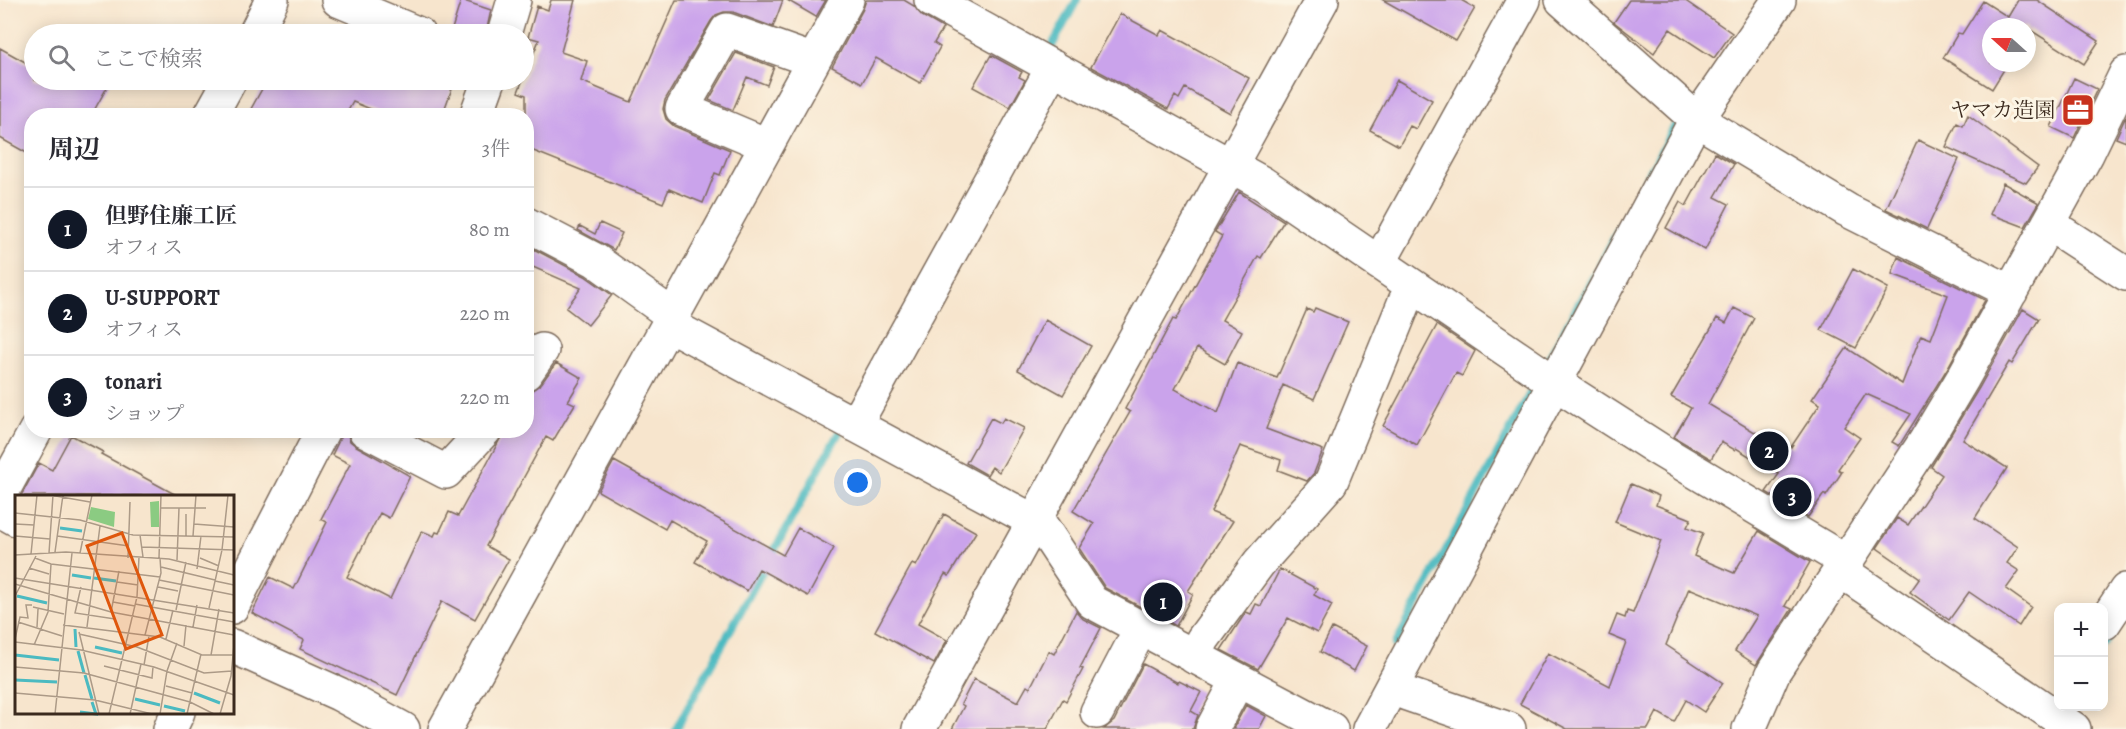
<!DOCTYPE html>
<html lang="ja">
<head>
<meta charset="utf-8">
<style>
	:root { --surface:#fff; --page:#f7f7f7; --text:#2b2b33; --muted:#7c7c81; --line:#e1e1e2; --accent:#111827 }
	body { margin:0; font-family:Alegreya,"Noto Serif JP",serif; background:var(--page); color:var(--text) }
	.controls { position:absolute; right:18px; bottom:18px; display:grid; overflow:hidden; border-radius:12px; box-shadow:0 3px 15px #0003 }
	.controls button { width:54px; height:54px; display:grid; place-items:center; padding:0; border:0; border-bottom:2px solid var(--line); background:var(--surface); color:var(--text); font:30px sans-serif }
	.compass { position:absolute; left:1982px; top:18px; width:54px; height:54px; border-radius:50%; background:var(--surface); box-shadow:0 3px 15px #0003; rotate:291deg }
	.you { position:absolute; left:858px; top:483px; width:21px; height:21px; margin:-15px; border:4px solid #fff; border-radius:50%; background:#1a73e8; box-shadow:0 0 0 9px #1a73e833 }
	.badge { display:grid; place-items:center; width:39px; height:39px; border-radius:50%; background:var(--accent); color:#fff; font-size:20px; font-weight:700 }
	.pin { position:absolute; translate:-50% -50%; border:3px solid #fff; box-shadow:0 2px 6px #0006 }
	.list { margin:0; padding:0; list-style:none }
	h2 { display:flex; justify-content:space-between; align-items:center; height:78px; margin:0; padding:0 24px; font-size:26px }
	h2 small { font-size:20px; font-weight:400; color:var(--muted) }
	.list li { display:grid; grid-template-columns:39px 1fr auto; gap:18px; align-items:center; box-sizing:border-box; height:84px; padding:0 24px; border-top:2px solid var(--line) }
	.list b { display:block; font-size:22px; white-space:nowrap }
	.list p { margin:0; font-size:20px; white-space:nowrap; color:var(--muted) }
	.list em { font-size:20px; font-style:normal; color:var(--muted) }
	.icon { flex:none; width:33px; height:33px; fill:none; stroke:currentColor; stroke-width:2; stroke-linecap:round; stroke-linejoin:round }
	.map { position:relative; flex:none; width:2126px; height:729px; overflow:hidden }
	.search { position:absolute; background:var(--surface); box-shadow:0 3px 15px #0003; left:24px; top:24px; width:510px; height:66px; display:flex; align-items:center; gap:15px; box-sizing:border-box; padding:0 21px; border-radius:33px; color:var(--muted); font-size:22px }
	.panel { position:absolute; background:var(--surface); box-shadow:0 3px 15px #0003; left:24px; top:108px; width:510px; height:330px; border-radius:24px }
	.map>svg:first-child { display:block }
	.lines { fill:none; stroke-linecap:round; stroke-linejoin:round }
	.stream { stroke:#4bbac1; stroke-width:8 }
	.building { fill:#caa3eb }
	.minor-casing { stroke:#7d6b5b; stroke-width:36 }
	.major-casing { stroke:#7d6b5b; stroke-width:36 }
	.minor { stroke:#fff; stroke-width:33 }
	.major { stroke:#fff; stroke-width:33 }
	.labels { text-anchor:middle; dominant-baseline:central; stroke-width:6; stroke-linejoin:round; paint-order:stroke }
	.poi-label { font-size:21px; fill:#3b2a1e; stroke:#fcf5e5; text-anchor:end }
	.inset-river { fill:none; stroke:#4bbac1; stroke-width:3 }
	.inset-road { fill:none; stroke:#ac9a87; stroke-width:1.5 }
	.view { fill:#df570d; fill-opacity:0.15; stroke:#df570d; stroke-width:3 }
	.inset-edge { fill:none; stroke:#3b2a1e; stroke-width:3 }
</style>
</head>
<body>
<div class="map">
<svg width="2126" height="729" viewBox="0 0 2126 729">
	<rect width="100%" height="100%" fill="#fcf5e5"/>
	<filter id="ink" filterUnits="userSpaceOnUse"><feTurbulence type="fractalNoise" baseFrequency=".0167" numOctaves="2"/><feDisplacementMap in="SourceGraphic" scale="12" xChannelSelector="R" yChannelSelector="G"/><feConvolveMatrix kernelMatrix="1 2 1 2 8 2 1 2 1" color-interpolation-filters="sRGB"/></filter>
	<filter id="wash" filterUnits="userSpaceOnUse"><feTurbulence type="fractalNoise" baseFrequency=".008" numOctaves="4" result="noise"/><feDisplacementMap in="SourceGraphic" scale="24" xChannelSelector="R" yChannelSelector="G"/><feGaussianBlur stdDeviation="1.35" result="paint"/><feColorMatrix in="noise" values="0 0 0 0 0 0 0 0 0 0 0 0 0 0 0 0 0 1.4 0 .05"/><feComposite in="paint" operator="in"/></filter>
	<g filter="url(#wash)">
		<rect width="100%" height="100%" fill="#f7e5cd"/>
		<g class="lines">
			<path class="stream" d="M1047 55 1077 0
				M1548 360 1677 122
				M1395 645 1534 386
				M2104 645 2114 630
				M676 729 842 427"/>
		</g>
		<g id="blocks">
			<path class="building" d="M461 0 491 10 486 33 468 34 452 29Z
				M551 0H575L561 52 587 61 581 81 631 102 676 0H783L773 27 733 12H724L716 15 711 21 665 100 663 109 666 119 674 126 730 150 720 175 715 173 703 203 669 189 663 203 526 148V95L518 92 539 40 528 37 537 6 548 10Z
				M787 0H826L816 17Z
				M866 0H904L914 6 922 16 943 28 934 43 940 47 920 83 876 58 862 83 832 67 863 9Z
				M1383 0H1461L1475 8 1456 41Z
				M1629 0H1684L1732 33 1714 58 1670 29 1654 53 1614 22Z
				M2018 0H2037L2099 41 2084 64 2029 29 2027 33V27H1991V63H2008L1992 89 1943 58 1958 33 1962 34 1983 1 2008 17Z
				M1120 14 1159 35 1162 30 1249 78 1230 113 1185 88 1179 99 1175 96 1168 109 1091 67Z
				M0 48 34 67V80H111L91 116H32V156L0 138Z
				M736 53 774 67 767 85 747 77 733 110 709 100Z
				M991 55 1022 72 1019 77 1025 80 1010 107 973 87Z
				M2074 78 2097 89 2074 138 2051 127Z
				M267 80H455L442 116H388L353 102 345 116H247Z
				M1397 80 1432 100 1416 129 1410 126 1399 146 1370 130Z
				M1968 115 2038 167 2026 183 1946 147 1957 123 1963 126Z
				M2126 116V142L2116 138Z
				M1918 140 1959 159 1927 229 1886 209Z
				M1715 153 1734 164 1715 197 1729 204 1705 250 1666 228 1680 202 1686 206Z
				M2003 183 2039 203 2025 227 1990 214Z
				M1239 192 1284 221 1261 258 1258 256 1222 320 1242 331 1225 364 1197 348 1175 389 1218 413 1237 363 1277 378 1307 309 1313 312 1315 308 1348 322 1314 399 1283 385 1266 429 1323 450 1314 473 1307 481 1278 470 1281 460 1240 446 1211 512 1233 521 1188 591 1193 594 1176 626 1105 588 1079 548 1094 524 1073 511 1130 412 1125 409 1173 319 1176 320 1222 236 1215 232Z
				M600 223 622 233 614 250 578 230 580 226 595 234Z
				M526 245 585 276 612 295 588 325 566 308 581 288 526 264Z
				M1898 257 1985 300 1947 369 1899 446 1892 442 1911 414 1866 394 1844 427 1860 438 1838 469 1842 472 1826 496 1824 494 1808 517 1766 492 1779 474 1736 448 1735 450 1721 442 1711 459 1674 437 1691 408 1671 397 1717 318 1726 323 1734 308 1754 318 1708 404 1763 437 1766 433 1791 447 1820 404 1812 399 1847 348 1902 384 1921 335 1931 339 1948 295 1892 274Z
				M1853 269 1888 288 1856 348 1821 330Z
				M2023 309 2039 319 2012 364 2009 362 1963 440 2007 468 1975 518 2018 547 2007 563 2019 571 2006 589 2031 607 2019 626 1969 592 1949 620 1910 592 1920 578 1877 548 1897 518 1908 525 1942 475 1931 467 1979 388Z
				M1045 320 1091 346 1063 395 1018 370Z
				M1437 325 1475 351 1462 376 1456 373 1417 445 1383 426Z
				M556 363 582 378 568 401 575 404 553 441 546 437 486 546 509 559 475 619 442 601 397 695 300 649 304 640 252 613 270 577 294 589 327 522 321 519 350 464 332 455 344 430H346L350 441 356 446 410 476 389 518 380 513 347 577 390 599 422 531 434 536 436 532 439 533 449 512 458 516 505 430H526V398L531 391 541 384Z
				M991 418 1001 423 1004 418 1024 428 999 472 992 467 987 475 966 463Z
				M71 435 103 452 101 454 178 496H21L39 463 52 470Z
				M614 461 783 555 798 528 834 548 808 596 759 569 747 591 695 562 707 541 670 520 665 529 598 491Z
				M1631 484 1659 496 1656 505 1691 519 1687 527 1703 533 1694 556 1734 573 1759 531 1810 562 1785 606 1792 609 1756 665 1735 651 1757 616 1689 588 1666 645 1723 683 1704 712 1686 700 1674 722 1657 712 1648 729H1567L1520 704 1548 653 1610 686 1626 642 1609 635 1617 615 1625 618 1627 611 1633 613 1661 541 1615 522Z
				M944 514 976 532 949 576 945 574 918 624 947 640 934 664 875 631 912 564 916 566Z
				M1280 569 1317 589 1314 595 1332 605 1317 633 1288 618 1258 669 1221 650 1246 612 1251 614 1256 604 1261 606Z
				M1076 611 1083 619 1101 628 1080 668 1083 669 1066 701 1063 699 1047 729H952L964 706 961 704 974 679 1018 702 1027 686 1030 688 1049 651 1054 654Z
				M1332 628 1367 646 1354 671 1320 652Z
				M1143 664 1178 683 1179 681 1201 692 1191 711 1198 715 1193 729H1104L1114 721Z
				M1246 705 1266 716 1259 729H1233Z"/>
		</g>
	</g>
	<g filter="url(#ink)">
		<use href="#blocks" fill-opacity="0" stroke="#7d6b5b" stroke-width="1.5"/>
		<g class="lines">
			<g class="minor-casing">
				<path id="minor" d="M338 0 419 34
					M931 0 1262 183 1555 383 1658 449 1835 555 1850 577 2074 729
					M1562 0 1697 120 1847 210 2011 292
					M255 34 272 0
					M210 116 230 80
					M767 145 682 109 727 30 803 57 812 62
					M526 224 595 260 673 316
					M2049 224 2126 274
					M1379 263 1524 0
					M668 324 1041 525 1092 602 1331 729
					M526 373 542 350
					M855 425 1053 67
					M365 430 446 472 485 430
					M0 496 36 430
					M0 510 16 519
					M2104 623 2126 590
					M232 646 339 694 403 729
					M1194 657 1203 639 1259 563 1331 482 1405 301 1414 287
					M1392 686 1407 694 1509 729
					M1097 712 1141 628
					M445 729 847 0
					M919 729 1322 0
					M1212 729 1238 680
					M1369 729 1692 127 1779 0
					M1749 729 1774 671 1926 440 1963 378 2087 154 2126 73"/>
			</g>
			<g class="major-casing">
				<path id="major" d="M504 34 514 0
					M476 116 489 80
					M232 607 323 430
					M170 729 178 712"/>
			</g>
			<use href="#minor" class="minor"/>
			<use href="#major" class="major"/>
		</g>
	</g>
	<defs>
		<g id="office-square" transform="scale(1.725)"><rect x="-9" y="-9" width="18" height="18" rx="4" fill="#c8321e" stroke="#fcf5e5"/><path d="M-6-3h4V-5.5h4V-3h4V5H-6ZM-1-4.5V-3h2v-1.5ZM-6 0V1H6V0Z" fill="#fff"/></g>
	</defs>
	<g fill-rule="evenodd">
		<use href="#office-square" x="2078" y="110"/>
	</g>
	<g class="labels">
		<g class="poi-label">
			<text x="2055" y="110">ヤマカ造園</text>
		</g>
	</g>
	<g transform="translate(15 495)">
		<rect width="219" height="219" fill="#f7e5cd"/>
		<path d="M144 6V32H136L135 7ZM76 12 100 17 99 32 73 24Z" fill="#8bcb82"/>
		<path class="inset-river" d="M45 33 67 36M57 80 76 83M79 83 101 86M2 101 32 108M60 134 61 152M80 152 107 158M63 156 69 178M0 160 44 165M70 180 77 204M0 185 42 187M179 198 205 208M120 204 145 210M149 211 170 216M65 217 81 219 77 207"/>
		<path class="inset-road" d="M35 0 75 7M146 13H191M0 18 65 25 118 40 219 42M0 29 19 30M179 29 219 32M125 40 128 62M0 41 35 44M42 41 114 51M171 41V19M178 41 181 0M127 52 219 55M40 57 48 0M34 58 38 0M65 58 77 0M16 59 22 0M0 60 51 57 154 64 219 80M20 63 36 69 145 82M113 63 115 7M144 63 146 0M185 63 204 71M162 65 164 13M146 72 200 85M14 73 34 79M182 74 186 41M0 83 219 118M144 85 219 100M200 86 219 90M102 87 123 90M0 89 96 117 219 140M66 92 60 118 100 124M143 92 163 96M0 101 21 61M98 107 120 111M120 109 219 127M18 112 49 119M194 113 207 55 213 0M161 115 171 67M96 117 104 76M3 127 47 141M48 130 145 142 187 160H219M22 132 23 114M72 132 85 31M178 132 182 110M64 137 84 219M64 139 122 152 189 178 217 176M130 140 146 78 145 63M0 144 5 122 13 123 11 110H17M151 144 158 115M0 147 66 155 139 172 219 200M19 150 33 117 36 69M169 151 171 130M196 160 204 114M129 170 134 141M89 171 137 183 138 172M0 172 69 178 175 207M151 191 177 198M0 198 80 205 137 219M175 207 199 219M40 219 57 58M94 219 122 102 124 62M115 219 126 169M145 219 152 176 162 148M172 219 186 159M205 219 216 181 219 150"/>
		<path class="view" d="M107 38 147 140 111 154 72 51Z"/>
		<rect width="219" height="219" class="inset-edge"/>
	</g>
</svg>
<div class="controls">
<button>+</button>
<button>−</button>
</div>
<svg class="compass" viewBox="-18 -18 36 36"><path d="M0-13l5 13h-10z" fill="#e53935"/><path d="M0 13l5-13h-10z" fill="#7c7c81"/></svg>
<div class="you"></div>
<div class="pin badge" style="left:1163px;top:602px">1</div>
<div class="pin badge" style="left:1769px;top:451px">2</div>
<div class="pin badge" style="left:1792px;top:497px">3</div>
<div class="search"><svg class="icon" aria-label="search" viewBox="0 0 24 24"><circle cx="10" cy="10" r="6"/><path d="M15 15l6 6"/></svg>ここで検索</div>
<section class="panel">
<h2>周辺<small>3件</small></h2>
<ul class="list">
<li><span class="badge">1</span><div><b>但野住廉工匠</b><p>オフィス</p></div><em>80 m</em></li>
<li><span class="badge">2</span><div><b>U-SUPPORT</b><p>オフィス</p></div><em>220 m</em></li>
<li><span class="badge">3</span><div><b>tonari</b><p>ショップ</p></div><em>220 m</em></li>
</ul>
</section>
</div>
</body>
</html>
